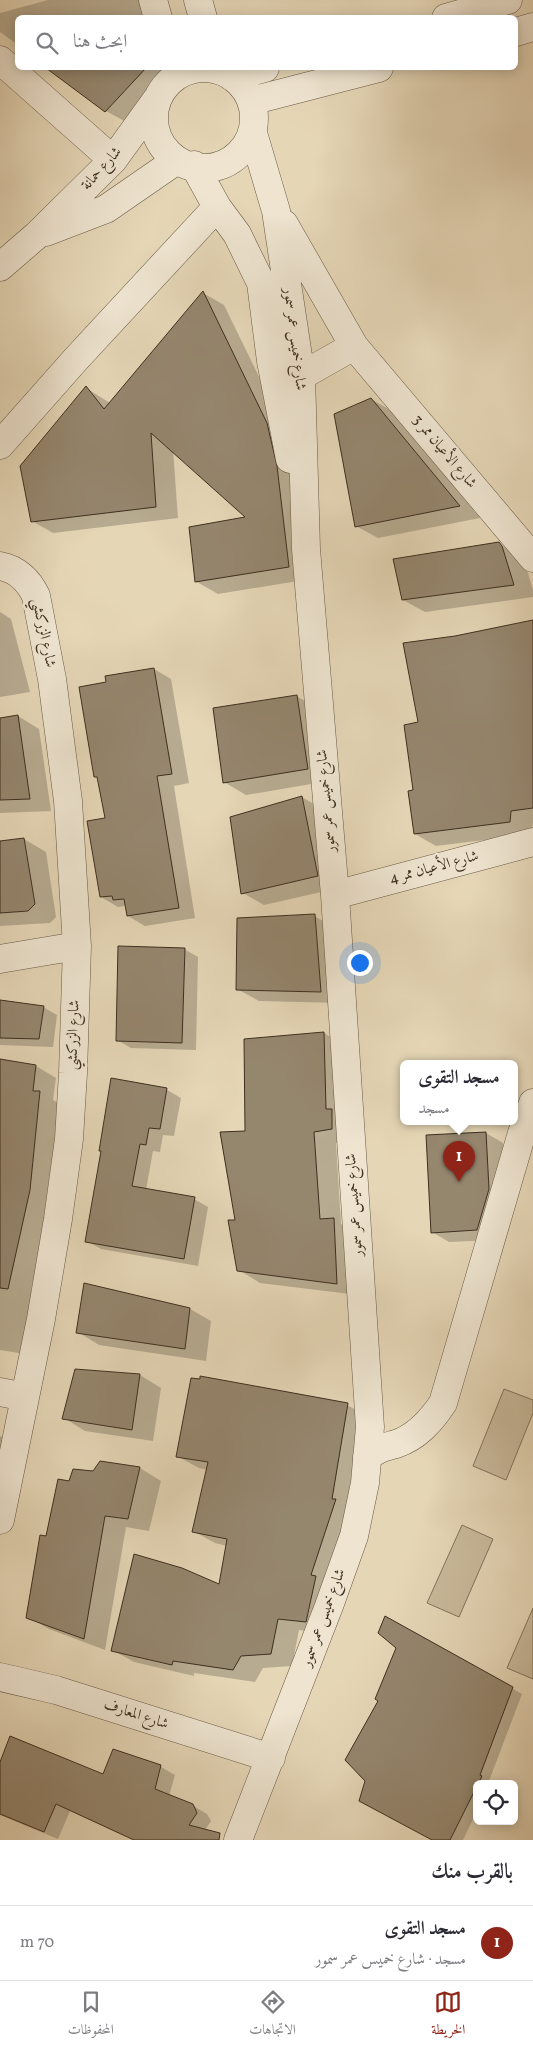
<!DOCTYPE html>
<html lang="ar">
<head>
<meta charset="utf-8">
<style>
	:root { --surface:#fff; --page:#f7f7f7; --text:#2b2b33; --muted:#7c7c81; --line:#e1e1e2; --accent:#8f2418 }
	body { margin:0; font-family:Vollkorn,Amiri,serif; background:var(--page); color:var(--text); direction:rtl }
	.controls { position:absolute; right:15px; bottom:15px; display:grid; overflow:hidden; border-radius:8px; box-shadow:0 2px 12px #0003 }
	.controls button { width:45px; height:45px; display:grid; place-items:center; padding:0; border:0; border-bottom:1px solid var(--line); background:var(--surface); color:var(--text); font:25px sans-serif }
	.you { position:absolute; left:359px; top:962px; width:18px; height:18px; margin:-12px; border:4px solid #fff; border-radius:50%; background:#1a73e8; box-shadow:0 0 0 8px #1a73e833 }
	.badge { display:grid; place-items:center; width:32px; height:32px; border-radius:50%; background:var(--accent); color:#fff; font-size:16px; font-weight:700 }
	.pin { position:absolute; translate:-50% -41px; filter:drop-shadow(0 1px 2px #0008) }
	.pin::after { content:''; position:absolute; top:26px; width:18px; height:15px; background:inherit; clip-path:polygon(0 0,100% 0,50% 100%) }
	.popup { position:absolute; left:400px; top:1060px; width:118px; height:65px; box-sizing:border-box; display:grid; place-content:center; border-radius:8px; background:var(--surface); filter:drop-shadow(0 1px 4px #0005); font-size:16px; white-space:nowrap; color:var(--muted) }
	.popup b { font-size:19px; color:var(--text) }
	.popup::after { content:''; position:absolute; left:50%; top:100%; margin-left:-10px; border:10px solid transparent; border-top-color:var(--surface) }
	.list { margin:0; padding:0; list-style:none }
	h2 { display:flex; justify-content:space-between; align-items:center; height:65px; margin:0; padding:0 20px; font-size:21px }
	h2 small { font-size:16px; font-weight:400; color:var(--muted) }
	.list li { display:grid; grid-template-columns:32px 1fr auto; gap:15px; align-items:center; box-sizing:border-box; height:75px; padding:0 20px; border-top:1px solid var(--line) }
	.list b { display:block; font-size:19px; white-space:nowrap }
	.list p { margin:0; font-size:16px; white-space:nowrap; color:var(--muted) }
	.list em { font-size:16px; font-style:normal; color:var(--muted) }
	.icon { flex:none; width:28px; height:28px; fill:none; stroke:currentColor; stroke-width:2; stroke-linecap:round; stroke-linejoin:round }
	.map { position:relative; flex:none; width:533px; height:1840px; overflow:hidden; direction:ltr }
	.search { position:absolute; background:var(--surface); box-shadow:0 2px 12px #0003; left:15px; right:15px; top:15px; height:55px; display:flex; align-items:center; gap:12px; box-sizing:border-box; padding:0 18px; border-radius:8px; color:var(--muted); font-size:19px }
	.sheet { height:140px; background:var(--surface) }
	nav { display:flex; justify-content:space-around; align-items:center; box-sizing:border-box; height:70px; border-top:1px solid var(--line); background:var(--surface); font-size:14px; color:var(--muted) }
	nav a { display:grid; justify-items:center; gap:2px }
	nav .on { color:var(--accent) }
	.map>svg:first-child { display:block }
	.green { fill:#c9ba9c; stroke:#84745e }
	.shadow { fill:#0003 }
	.building { fill:#95866e; stroke:#3e2f1f }
	.lines { fill:none; stroke-linecap:round; stroke-linejoin:round }
	.minor-casing { stroke:#685945; stroke-width:29 }
	.minor { stroke:#eee4d0; stroke-width:28 }
	.labels { text-anchor:middle; dominant-baseline:central; stroke-width:5; stroke-linejoin:round; paint-order:stroke }
	.street-label { font-size:15px; fill:#3e2f1f; stroke:#eee4d0 }
</style>
</head>
<body>
<div class="map">
<svg width="533" height="1840" viewBox="0 0 533 1840">
	<rect width="100%" height="100%" fill="#e5d6b6"/>
	<filter id="stains"><feTurbulence type="fractalNoise" baseFrequency=".004" numOctaves="4"/><feColorMatrix values="0 0 0 0 .2 0 0 0 0 .09 0 0 0 0 .02 0 0 0 .5 -.17"/></filter>
	<radialGradient id="worn" r=".72"><stop offset=".6" stop-color="#630" stop-opacity="0"/><stop offset="1" stop-color="#630" stop-opacity=".3"/></radialGradient>
	<path class="green" d="M504 1389 533 1400V1413L506 1480 473 1466Z
		M462 1525 493 1539 459 1617 427 1603Z
		M533 1608V1679L507 1668Z"/>
	<path class="shadow" d="M48 0H157L159 18H18V45L0 32V13Z
		M48 68H163L156 92 128 123 106 111Z
		M203 293 224 305 288 436 310 579 218 594 197 582 248 517 173 450 178 518 53 533 32 521 86 388 110 403Z
		M371 399 392 411 480 518 378 538 356 526Z
		M499 544 524 559 533 590V597L425 612 403 600Z
		M0 612 11 619 30 692 0 697Z
		M533 621V823L531 834 436 846 415 834 414 791 419 723 455 637Z
		M154 669 171 679 189 783 174 786 195 918 145 926 128 916 125 906 118 907 101 897 106 819 99 779 95 776 108 683Z
		M296 696 318 708 329 781 246 795 224 782Z
		M18 716 39 729 51 811 0 813V719Z
		M302 797 324 810 339 888 264 905 243 893 232 818Z
		M24 839 46 852 56 917 50 923 0 926V842Z
		M314 916 336 928 342 1003 259 1001 237 989Z
		M184 949 198 957 196 1050 131 1048 117 1040Z
		M0 1002 43 1007 57 1015 53 1047 0 1045Z
		M324 1033 345 1045 353 1141 336 1143 341 1224 356 1232 358 1295 260 1283 239 1270 236 1221 246 1132Z
		M0 1060 36 1066 56 1078 53 1100 60 1104 50 1202 31 1290 37 1294 25 1354 0 1350Z
		M112 1080 167 1090 181 1098 174 1136 163 1135 160 1152 153 1151 146 1190 194 1199 208 1207 198 1266 101 1249 87 1241Z
		M486 1133 503 1143 506 1200 494 1240 449 1242 432 1232Z
		M190 1309 211 1321 206 1361 99 1345 78 1332Z
		M76 1370 140 1375 161 1388 153 1441 85 1431 64 1418Z
		M347 1405 369 1417 327 1634 299 1630 292 1666 263 1668 255 1682 194 1673V1676L134 1662 112 1650 220 1585 227 1546 215 1543 193 1531 208 1470 199 1468 177 1456Z
		M0 1436 4 1438 0 1459Z
		M101 1462 140 1468 161 1481 149 1531 126 1527 105 1650 49 1629 28 1617 47 1537 70 1483 94 1473Z
		M386 1618 522 1694 489 1781 490 1784H477V1811L463 1840H434L366 1781 380 1700 397 1647Z
		M114 1751 161 1767 175 1775 169 1796 192 1805 207 1814 211 1821 205 1830 218 1840H133L70 1811 58 1839 0 1815V1766L104 1776Z"/>
	<path class="building" d="M46 68H146L105 112Z
		M203 291 267 423 277 466 289 567 195 582 189 527 245 517 151 433 156 507 31 522 20 466 86 386 104 409Z
		M371 398 460 506 355 527 334 414Z
		M499 542 502 546 514 585 402 600 393 559Z
		M533 620V808L511 811 510 822 414 834 408 791 413 790 404 725 418 722 403 643 455 636Z
		M154 668 172 774 157 776 179 908 127 916 124 899 113 900 112 896 100 897 87 821 105 818 97 777H94L79 687 106 682 105 676Z
		M297 695 308 769 223 783 213 708Z
		M18 715 30 799 0 800V718Z
		M302 796 318 876 241 894 230 817Z
		M24 838 35 904 28 911 0 913V841Z
		M315 914 321 992 236 990 237 918Z
		M118 946 185 948 182 1043 116 1041Z
		M0 1000 44 1006 39 1039 0 1038Z
		M324 1032 326 1109H332V1129L314 1132 320 1219 334 1218 337 1284 237 1271 228 1220H235L220 1132 245 1131 244 1039Z
		M0 1059 36 1065 33 1091H40L30 1190 8 1289 0 1288Z
		M111 1078 167 1088 160 1129 149 1128 146 1145 140 1144 132 1186 195 1197 184 1259 85 1242 101 1151H99Z
		M486 1132 489 1189 477 1230 431 1233 426 1135Z
		M84 1283 190 1308 185 1349 76 1333Z
		M75 1369 140 1374 132 1430 62 1419Z
		M200 1376 348 1403 332 1499H336L311 1575 316 1576 306 1622 278 1619 271 1654 241 1656 233 1670 173 1661 172 1665 111 1651 134 1554 182 1568 219 1584 227 1539 192 1532 208 1462 176 1457 191 1378 200 1379Z
		M100 1461 140 1467 128 1519 105 1516 84 1639 26 1618 40 1535 46 1536 58 1479 69 1481 73 1469 93 1471Z
		M385 1616 513 1687 480 1775 482 1776 450 1840H432L359 1801 365 1781 345 1760 378 1701 375 1699 396 1648 378 1633Z
		M10 1736 103 1774 113 1749 161 1765 155 1789 193 1804 197 1813 189 1825 220 1833 219 1840H134L56 1804 44 1832 0 1814V1762Z"/>
	<g class="lines">
		<g class="minor-casing">
			<path id="minor" d="M153 0 158 18
				M198 0 203 18
				M446 18 508 0
				M516 32 533 27
				M0 60 113 160
				M154 118a50 50 0 1 1 100 0a50 50 0 1 1-100 0Z
				M232 77 265 68
				M251 101 379 68
				M194 165 217 207 237 234 261 283 271 361 290 459
				M284 224 354 346 533 558
				M46 232 106 209 177 160
				M0 267 37 235 113 160 157 99
				M301 376 354 346
				M0 445 76 359 217 207
				M0 566C17 569 29 581 36 596L52 679 68 801 77 946 73 1073 69 1139 58 1219 41 1319 0 1520
				M335 895 533 842
				M0 959 77 946
				M0 1392 25 1397
				M367 1457C379 1448 382 1448 396 1444 417 1437 431 1421 443 1403L522 1133 533 1103
				M0 1677 56 1690 271 1758
				M238 1840 329 1606 354 1536 365 1483 370 1427 335 895 306 549 301 376 276 211 253 133"/>
		</g>
		<use href="#minor" class="minor"/>
	</g>
	<g class="labels">
		<g class="street-label">
			<text transform="translate(102 169) rotate(-48)">شارع حمانة</text>
			<text transform="translate(294 339) rotate(83)">شارع خميس عمر سمور</text>
			<text transform="translate(444 452) rotate(50)">شارع الأعيان ممر 3</text>
			<text transform="translate(43 633) rotate(78)">شارع الزركشي</text>
			<text transform="translate(327 801) rotate(-95)">شارع خميس عمر سمور</text>
			<text transform="translate(434 868) rotate(-15)">شارع الأعيان ممر 4</text>
			<text transform="translate(74 1035) rotate(-88)">شارع الزركشي</text>
			<text transform="translate(355 1205) rotate(-94)">شارع خميس عمر سمور</text>
			<text transform="translate(324 1618) rotate(-70)">شارع خميس عمر سمور</text>
			<text transform="translate(136 1715) rotate(18)">شارع المعارف</text>
		</g>
	</g>
	<rect width="100%" height="100%" filter="url(#stains)"/>
	<rect width="100%" height="100%" fill="url(#worn)"/>
</svg>
<div class="controls">
<button><svg class="icon" aria-label="locate" viewBox="0 0 24 24"><circle cx="12" cy="12" r="6"/><path d="M12 2v4M12 18v4M2 12h4M18 12h4"/></svg></button>
</div>
<div class="you"></div>
<div class="pin badge" style="left:459px;top:1182px">1</div>
<div class="popup"><b>مسجد التقوى</b>مسجد</div>
<div class="search"><svg class="icon" aria-label="search" viewBox="0 0 24 24"><circle cx="10" cy="10" r="6"/><path d="M15 15l6 6"/></svg>ابحث هنا</div>
</div>
<section class="sheet">
<h2>بالقرب منك<small></small></h2>
<ul class="list">
<li><span class="badge">1</span><div><b>مسجد التقوى</b><p>مسجد · شارع خميس عمر سمور</p></div><em>70 m</em></li>
</ul>
</section>
<nav>
<a class="on"><svg class="icon" aria-label="map" viewBox="0 0 24 24"><path d="M3 6l6-2 6 2 6-2v14l-6 2-6-2-6 2zM9 4v14M15 6v14"/></svg>الخريطة</a>
<a><svg class="icon" aria-label="directions" viewBox="0 0 24 24"><path d="M12 3l9 9-9 9-9-9zM9 14v-3h6M13 9l2 2-2 2"/></svg>الاتجاهات</a>
<a><svg class="icon" aria-label="saved" viewBox="0 0 24 24"><path d="M7 4h10v16l-5-4-5 4z"/></svg>المحفوظات</a>
</nav>
</body>
</html>
